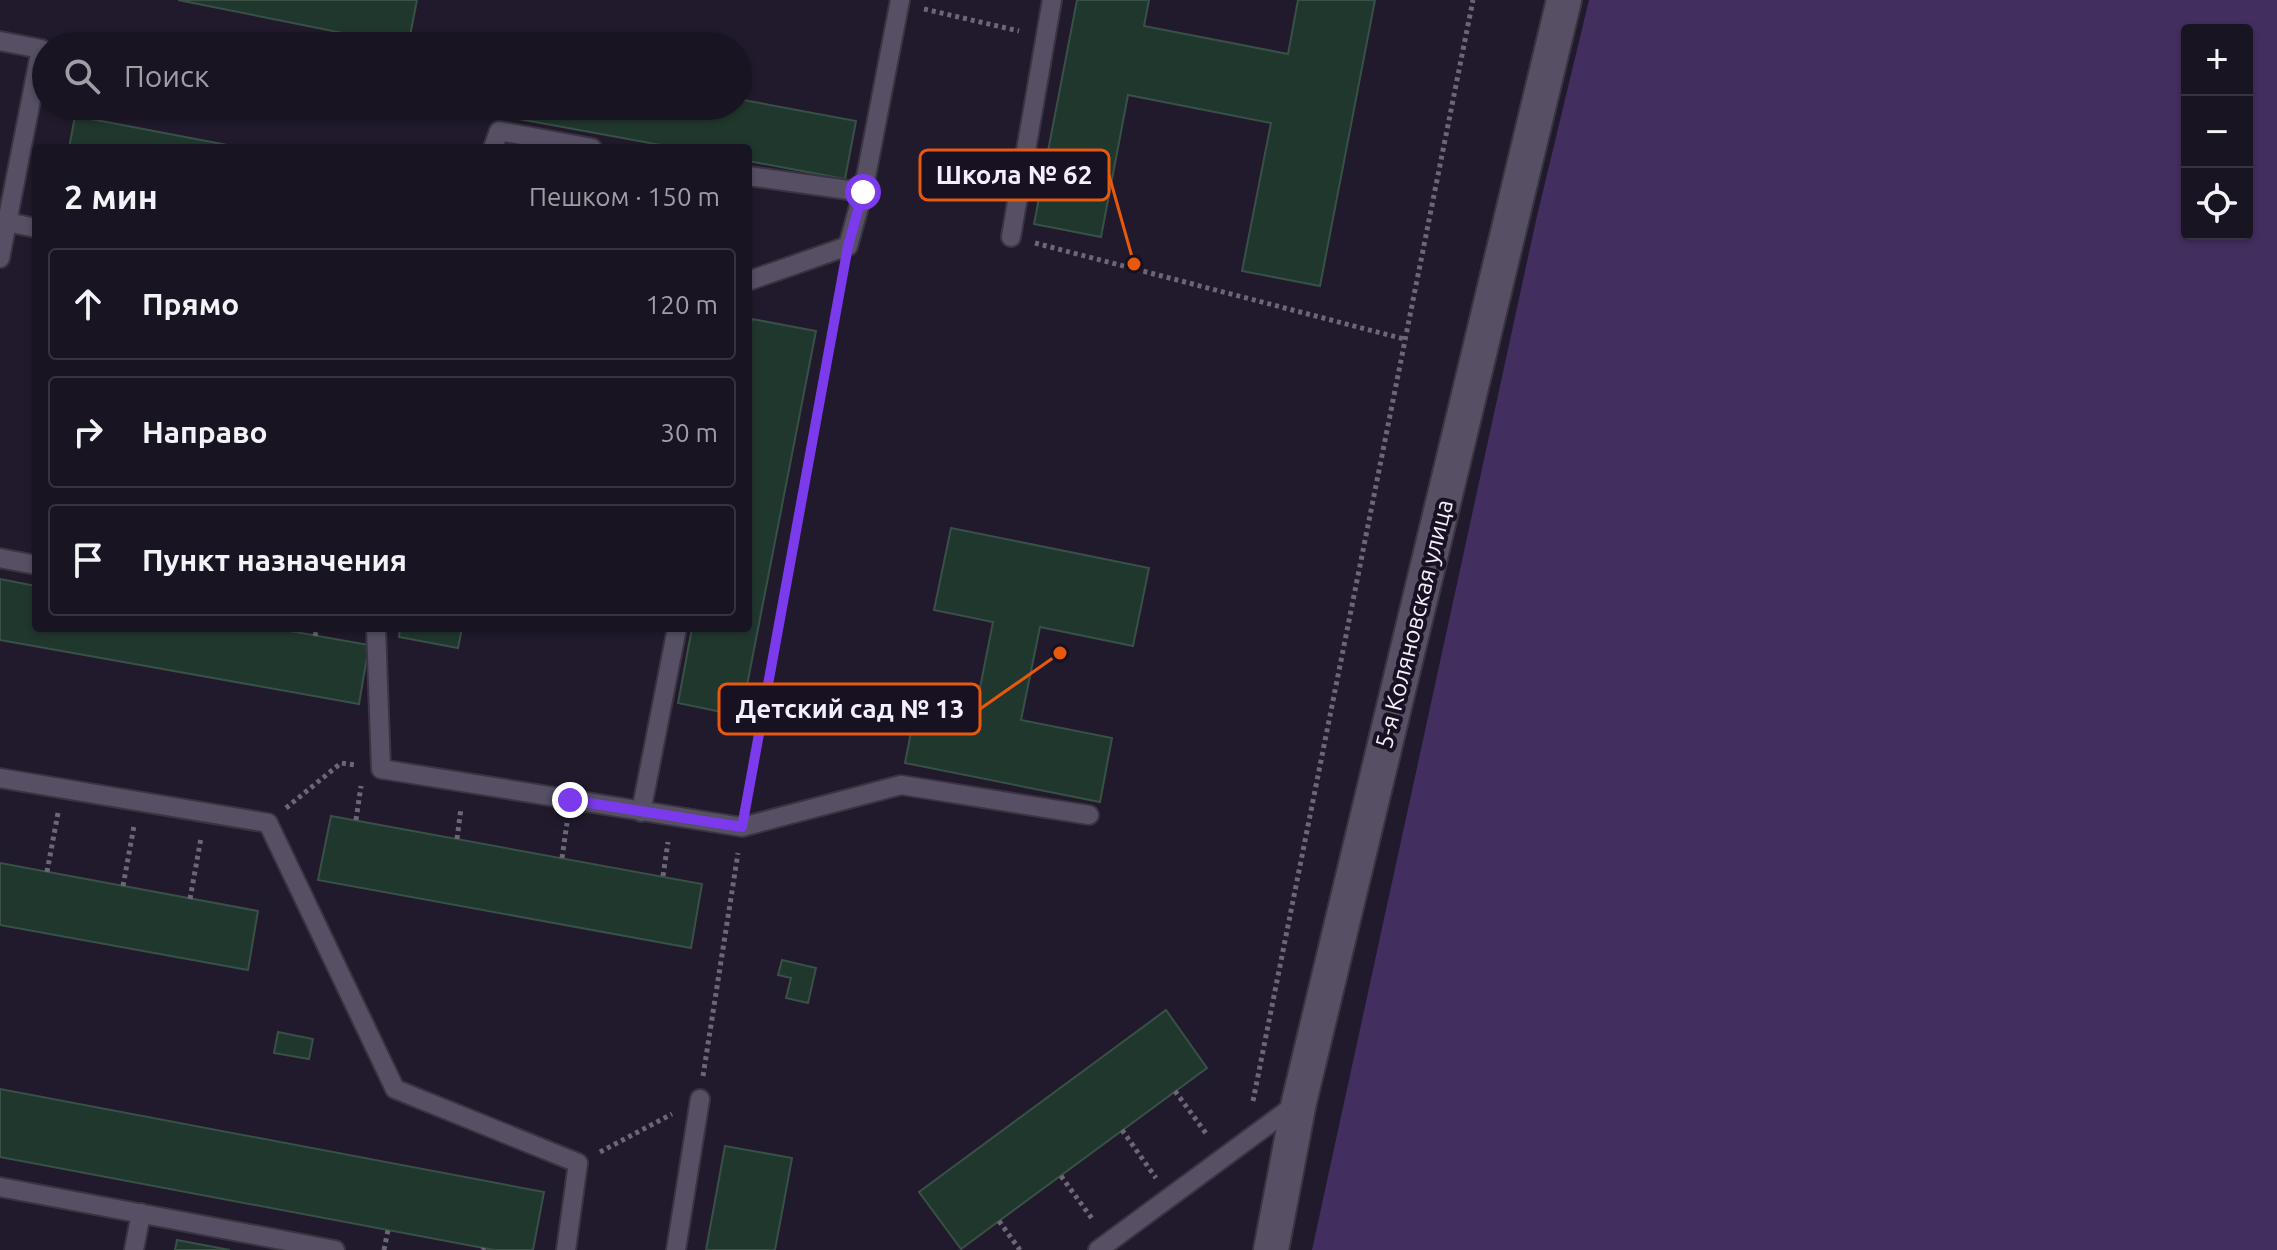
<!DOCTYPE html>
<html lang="ru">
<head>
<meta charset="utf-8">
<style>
	:root { --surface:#191421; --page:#221d2a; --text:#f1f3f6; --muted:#9f9ea5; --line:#37333f }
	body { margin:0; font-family:Ubuntu,sans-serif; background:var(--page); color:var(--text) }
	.controls { position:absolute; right:24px; top:24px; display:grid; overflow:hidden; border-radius:8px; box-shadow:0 2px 6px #0004 }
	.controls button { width:72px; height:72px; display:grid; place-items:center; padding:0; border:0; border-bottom:2px solid var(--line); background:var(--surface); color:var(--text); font:40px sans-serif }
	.stop { position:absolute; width:24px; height:24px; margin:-18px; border:6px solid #7c3aed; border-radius:50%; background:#fff }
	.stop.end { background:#7c3aed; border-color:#fff; box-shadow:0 2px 8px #0008 }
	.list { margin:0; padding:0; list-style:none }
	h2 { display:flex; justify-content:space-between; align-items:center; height:104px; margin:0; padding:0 32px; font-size:34px }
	h2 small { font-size:26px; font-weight:400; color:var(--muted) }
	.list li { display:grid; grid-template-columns:52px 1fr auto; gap:24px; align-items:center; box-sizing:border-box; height:112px; margin:0 16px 16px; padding:0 16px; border:2px solid var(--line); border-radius:8px }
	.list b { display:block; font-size:30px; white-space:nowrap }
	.list em { font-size:26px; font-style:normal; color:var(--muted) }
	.icon { flex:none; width:44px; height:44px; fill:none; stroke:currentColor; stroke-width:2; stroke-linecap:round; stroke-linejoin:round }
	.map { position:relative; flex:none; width:2277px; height:1250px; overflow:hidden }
	.search { position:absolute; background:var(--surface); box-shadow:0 2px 6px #0004; left:32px; top:32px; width:720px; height:88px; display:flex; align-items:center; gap:20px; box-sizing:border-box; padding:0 28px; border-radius:44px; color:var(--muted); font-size:30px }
	.panel { position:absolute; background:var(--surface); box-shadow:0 2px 6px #0004; left:32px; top:144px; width:720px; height:488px; border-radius:8px }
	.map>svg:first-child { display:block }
	.green { fill:#432e60; fill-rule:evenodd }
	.building { fill:#20372d; stroke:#385045; stroke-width:2 }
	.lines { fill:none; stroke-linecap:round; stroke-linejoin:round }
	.service-casing { stroke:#3a3442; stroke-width:22 }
	.minor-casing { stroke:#3a3442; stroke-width:38 }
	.path { stroke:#6c6676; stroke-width:5; stroke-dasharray:4 4; stroke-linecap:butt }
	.service { stroke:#575065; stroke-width:18 }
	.minor { stroke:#575065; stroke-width:34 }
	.route { stroke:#7c3aed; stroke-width:10 }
	.labels { text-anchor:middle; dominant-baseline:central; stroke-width:8; stroke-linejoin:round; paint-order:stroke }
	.street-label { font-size:24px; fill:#f4effc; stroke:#181122 }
	.leader { fill:none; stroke:#e8590c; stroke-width:3 }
	.callout-dot { fill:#e8590c; stroke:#181122; stroke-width:3 }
	.callout { fill:#181122; stroke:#e8590c; stroke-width:3 }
	.callout-label { font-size:26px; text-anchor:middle; font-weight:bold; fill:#f4effc }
</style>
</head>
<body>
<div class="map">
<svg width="2277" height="1250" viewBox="0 0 2277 1250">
	<rect width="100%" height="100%" fill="#211a2c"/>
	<path class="green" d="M1589 0H2277V1250H1312L1537 216ZM2187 30H2247V234H2187Z"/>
	<path class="building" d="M178 0H417L408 46Z
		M1077 0H1149L1144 26 1288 54 1298 0H1375L1320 286 1242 271 1271 123 1128 95 1101 237 1034 224Z
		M738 99 856 121 845 179 748 161V148H677L508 117 510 106H738Z
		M75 116 243 148H69Z
		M752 319 816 331 741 716 678 703 692 628H748V341Z
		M951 528 1149 568 1133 646 1040 627 1021 720 1112 738 1100 802 905 763 917 701 975 713 993 622 934 610Z
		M0 579 36 586V628H273L369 645 359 704 0 640Z
		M400 628H462L458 648 399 637Z
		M331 816 702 884 691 948 318 880Z
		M0 863 258 911 248 970 0 925Z
		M782 960 816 968 808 1003 786 998 791 978 778 975Z
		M1166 1010 1207 1068 961 1249 919 1192Z
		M278 1032 313 1039 309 1059 274 1053Z
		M0 1089 544 1192 533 1250H494L0 1157Z
		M725 1146 792 1158 775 1250H706Z
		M177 1240 230 1250H175Z"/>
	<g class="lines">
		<g class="service-casing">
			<path id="service" d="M0 41 41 49 0 258
				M493 148 499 131 592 148
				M748 176 863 192
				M7 222 36 228
				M1011 237 1052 0
				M748 281 848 246 863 192 900 0
				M0 558 36 565
				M376 628 381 769 742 827 901 785 1089 815
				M0 778 268 823 395 1089 578 1163 566 1250
				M641 812 677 628
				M0 1187 335 1250
				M134 1250 141 1213
				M676 1250 700 1099
				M1098 1250 1299 1102"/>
		</g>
		<g class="minor-casing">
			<path id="minor" d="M1271 1250 1299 1102 1564 0"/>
		</g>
		<path class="path" d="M924 9 1019 31
			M1035 243 1404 339
			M315 636 317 628
			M747 800 843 275
			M286 808 341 763 356 765
			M356 820 361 786
			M457 839 461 808
			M562 858 567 823
			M47 872 58 813
			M663 876 668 842
			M123 886 134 826
			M190 899 201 838
			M703 1076 738 853
			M1175 1091 1208 1136
			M1253 1101 1473 0
			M1122 1130 1156 1178
			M600 1152 672 1114
			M1061 1176 1093 1220
			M999 1221 1020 1250
			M384 1250 388 1230
			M483 1250 484 1248"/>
		<use href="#service" class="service"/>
		<use href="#minor" class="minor"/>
	</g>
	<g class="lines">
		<path class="route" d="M570 800 742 827 848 246 863 192"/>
	</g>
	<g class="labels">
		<g class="street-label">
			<text transform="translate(1414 624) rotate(-76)">5-я Коляновская улица</text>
		</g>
	</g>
	<path class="leader" d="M1134 264L1109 175M1060 653L980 709"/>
	<g class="callout-dot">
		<circle cx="1134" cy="264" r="8"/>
		<circle cx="1060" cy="653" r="8"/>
	</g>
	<g class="callout">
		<rect x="920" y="150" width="189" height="50" rx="8"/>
		<rect x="719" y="684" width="261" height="50" rx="8"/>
	</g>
	<g class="callout-label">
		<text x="1014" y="184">Школа № 62</text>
		<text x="850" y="718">Детский сад № 13</text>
	</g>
</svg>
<div class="controls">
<button>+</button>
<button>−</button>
<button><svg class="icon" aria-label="locate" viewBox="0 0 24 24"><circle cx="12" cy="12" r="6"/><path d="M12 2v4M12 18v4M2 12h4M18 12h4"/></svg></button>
</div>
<div class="stop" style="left:863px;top:192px"></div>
<div class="stop end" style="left:570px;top:800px"></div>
<div class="search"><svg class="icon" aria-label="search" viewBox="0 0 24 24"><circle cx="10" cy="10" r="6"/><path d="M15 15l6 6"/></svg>Поиск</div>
<section class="panel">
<h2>2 мин<small>Пешком · 150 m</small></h2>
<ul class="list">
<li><svg class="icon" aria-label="ahead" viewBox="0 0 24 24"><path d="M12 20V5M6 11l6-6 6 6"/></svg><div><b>Прямо</b></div><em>120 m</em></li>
<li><svg class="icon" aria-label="right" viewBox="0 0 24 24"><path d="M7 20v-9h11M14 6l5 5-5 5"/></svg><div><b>Направо</b></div><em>30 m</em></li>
<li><svg class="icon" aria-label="arrive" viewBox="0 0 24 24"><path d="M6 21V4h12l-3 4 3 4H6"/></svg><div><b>Пункт назначения</b></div></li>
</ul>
</section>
</div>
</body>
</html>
